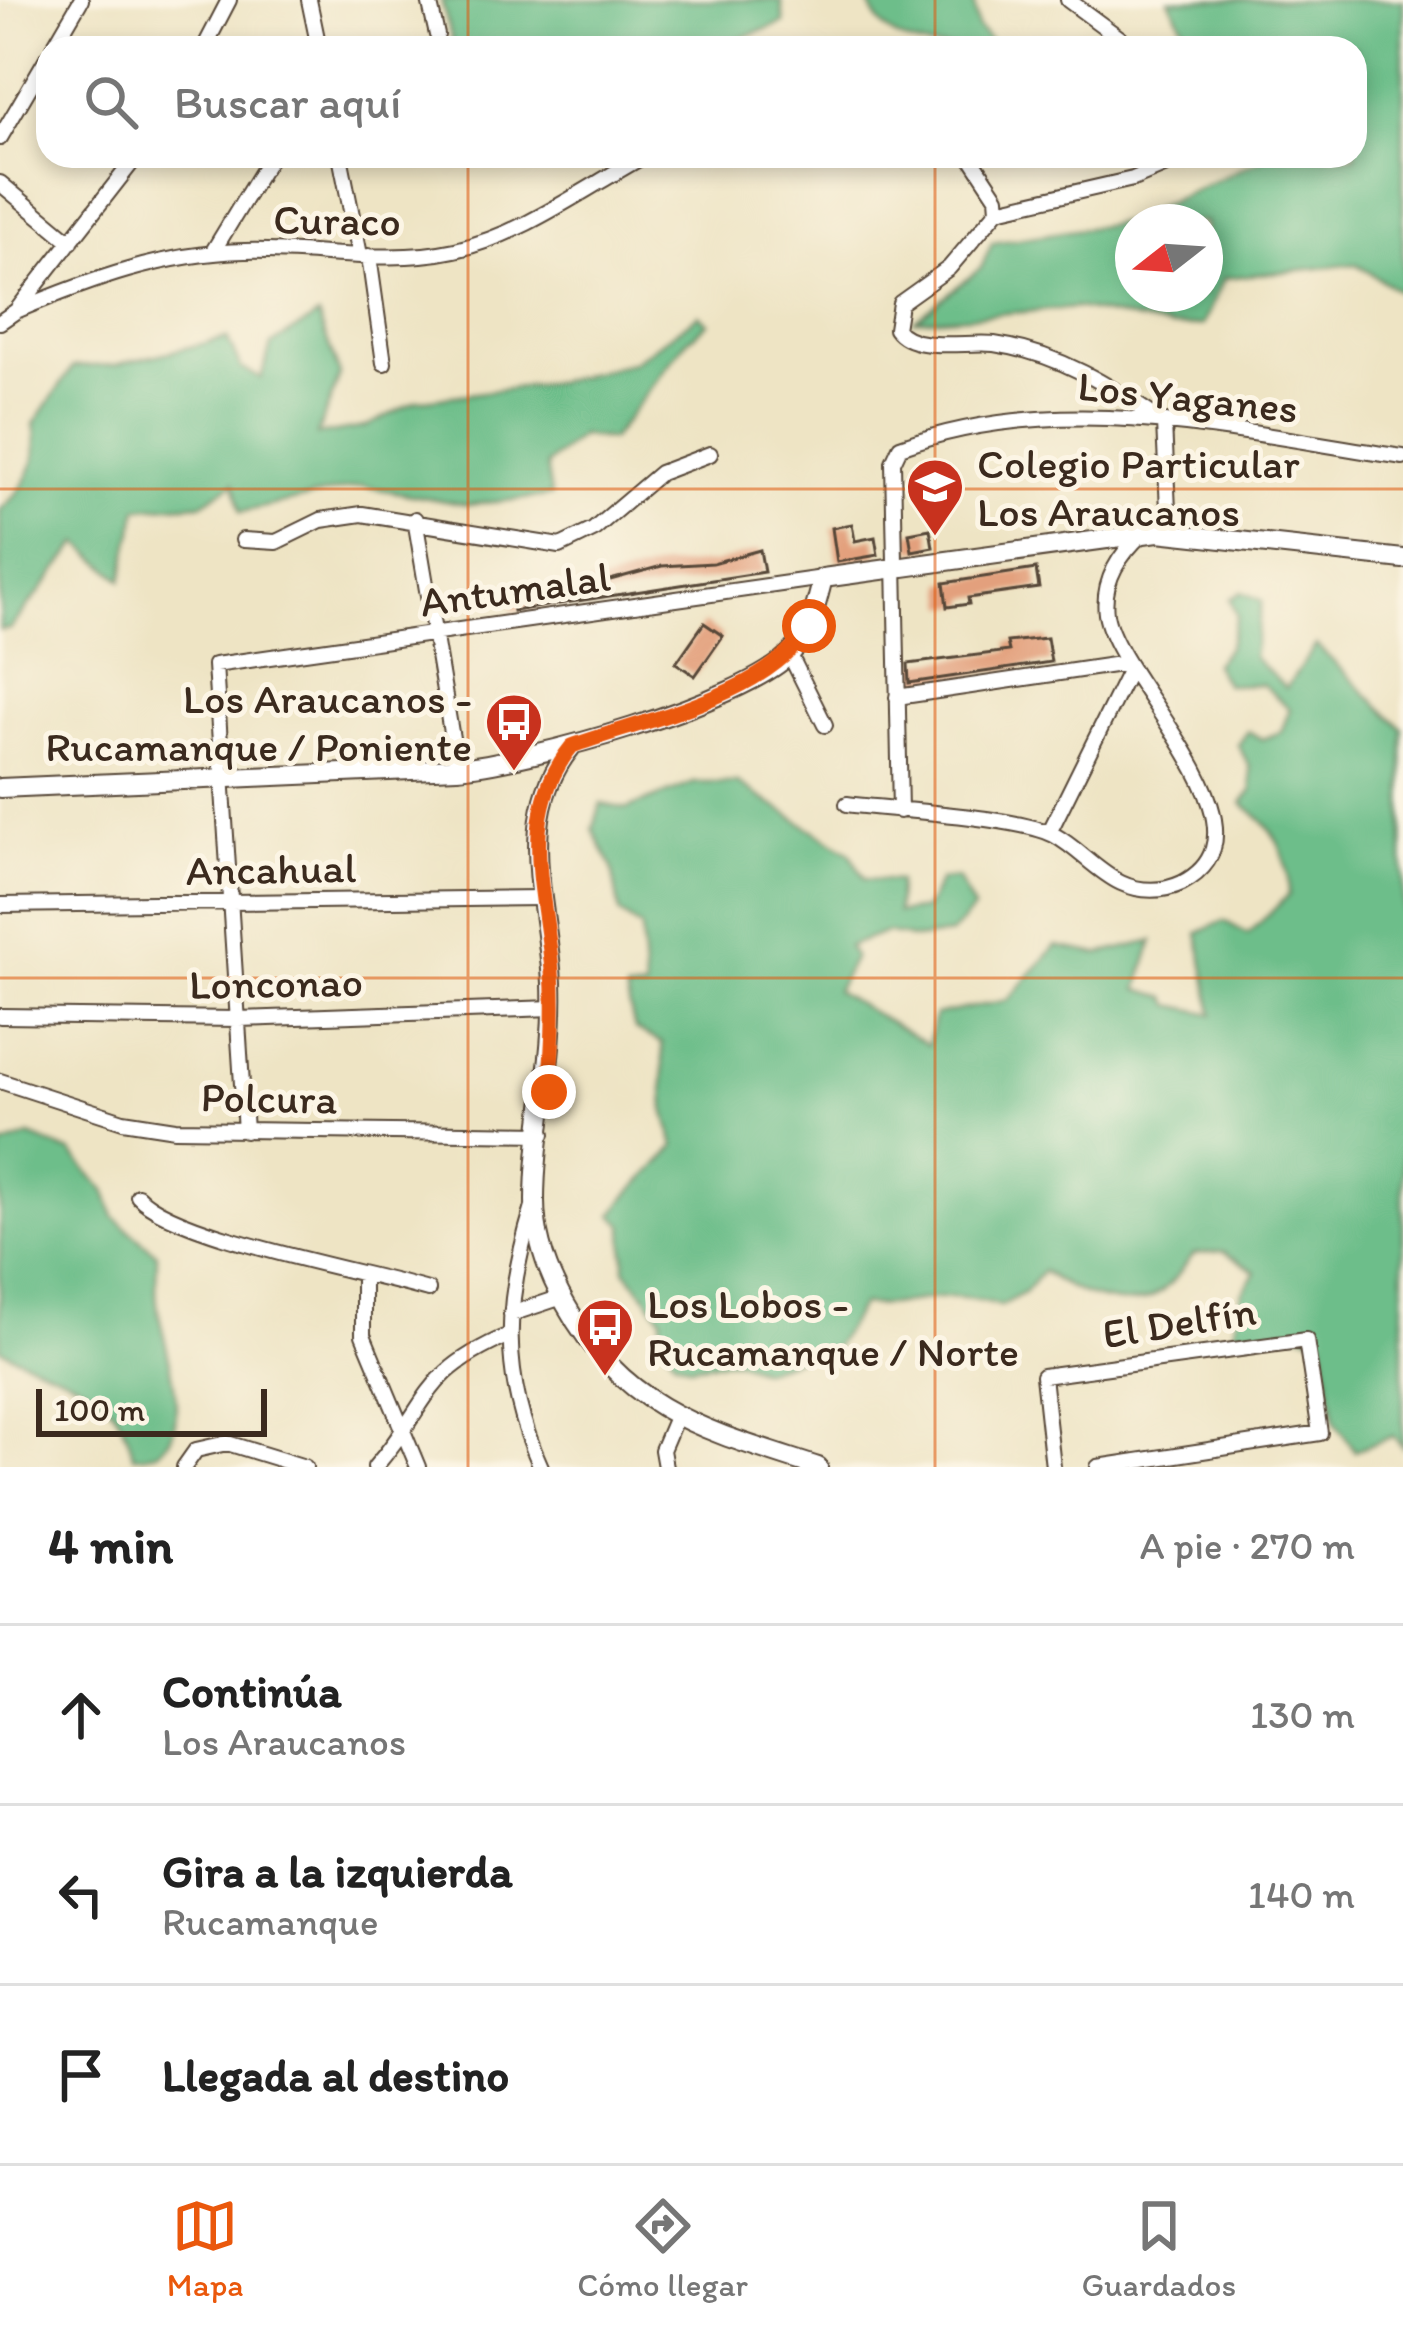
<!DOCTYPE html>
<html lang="es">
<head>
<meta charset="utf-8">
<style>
	:root { --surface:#fff; --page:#f6f6f6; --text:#222; --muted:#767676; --line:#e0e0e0; --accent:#ea580c }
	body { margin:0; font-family:Itim,sans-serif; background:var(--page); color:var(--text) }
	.compass { position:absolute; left:1115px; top:204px; width:108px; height:108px; border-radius:50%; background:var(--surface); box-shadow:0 6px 18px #0003; rotate:253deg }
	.scale { position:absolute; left:36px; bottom:30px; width:231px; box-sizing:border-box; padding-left:12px; border:6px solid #3b2a1e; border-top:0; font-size:33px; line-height:42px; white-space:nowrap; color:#3b2a1e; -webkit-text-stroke:9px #fcf5e5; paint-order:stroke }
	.stop { position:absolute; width:36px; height:36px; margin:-27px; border:9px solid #ea580c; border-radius:50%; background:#fff }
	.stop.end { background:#ea580c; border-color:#fff; box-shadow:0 3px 12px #0008 }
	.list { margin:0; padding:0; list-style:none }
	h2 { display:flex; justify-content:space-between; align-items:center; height:156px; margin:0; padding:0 48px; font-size:51px }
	h2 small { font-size:39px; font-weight:400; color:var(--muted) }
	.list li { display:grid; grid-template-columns:78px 1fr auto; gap:36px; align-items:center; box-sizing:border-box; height:180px; padding:0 48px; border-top:3px solid var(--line) }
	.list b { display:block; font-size:45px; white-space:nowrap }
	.list p { margin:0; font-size:39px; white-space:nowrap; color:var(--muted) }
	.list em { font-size:39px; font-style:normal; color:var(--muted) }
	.icon { flex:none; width:66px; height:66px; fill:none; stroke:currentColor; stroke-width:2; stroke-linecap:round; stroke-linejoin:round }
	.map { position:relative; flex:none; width:1403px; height:1467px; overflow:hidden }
	.search { position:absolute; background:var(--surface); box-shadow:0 6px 18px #0003; left:36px; right:36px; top:36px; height:132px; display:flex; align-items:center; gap:30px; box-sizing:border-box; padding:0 42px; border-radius:36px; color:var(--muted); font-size:45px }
	.sheet { height:696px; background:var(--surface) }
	nav { display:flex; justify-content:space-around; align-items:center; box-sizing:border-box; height:168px; border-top:3px solid var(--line); background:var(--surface); font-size:33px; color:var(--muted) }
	nav a { display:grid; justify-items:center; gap:6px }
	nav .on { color:var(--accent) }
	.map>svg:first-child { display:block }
	.forest { fill:#6dbe8a; stroke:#547454; stroke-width:3; fill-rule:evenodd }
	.building { fill:#e3a07d }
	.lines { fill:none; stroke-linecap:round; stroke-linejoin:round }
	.minor-casing { stroke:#564637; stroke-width:18 }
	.tertiary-casing { stroke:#564637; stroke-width:22 }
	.minor { stroke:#fff; stroke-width:14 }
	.tertiary { stroke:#fff; stroke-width:18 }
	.route { stroke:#ea580c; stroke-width:15 }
	.grid { fill:none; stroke:#df570d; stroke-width:3; stroke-opacity:0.55 }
	.labels { text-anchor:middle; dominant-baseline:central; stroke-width:10; stroke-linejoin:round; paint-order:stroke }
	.street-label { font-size:42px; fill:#3b2a1e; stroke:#fcf5e5 }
	.poi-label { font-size:42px; fill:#3b2a1e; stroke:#fcf5e5; text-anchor:start }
</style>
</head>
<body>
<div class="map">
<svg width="1403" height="1467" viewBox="0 0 1403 1467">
	<rect width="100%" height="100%" fill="#fcf5e5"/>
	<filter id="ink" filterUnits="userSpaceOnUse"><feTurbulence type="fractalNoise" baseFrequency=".00833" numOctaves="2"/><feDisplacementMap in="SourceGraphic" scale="24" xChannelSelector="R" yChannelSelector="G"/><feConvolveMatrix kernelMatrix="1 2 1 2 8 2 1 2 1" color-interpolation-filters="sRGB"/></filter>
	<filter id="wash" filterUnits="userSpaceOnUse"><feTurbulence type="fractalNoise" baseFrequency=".004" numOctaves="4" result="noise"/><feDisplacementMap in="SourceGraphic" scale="48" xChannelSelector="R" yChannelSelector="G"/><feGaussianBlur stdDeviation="2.7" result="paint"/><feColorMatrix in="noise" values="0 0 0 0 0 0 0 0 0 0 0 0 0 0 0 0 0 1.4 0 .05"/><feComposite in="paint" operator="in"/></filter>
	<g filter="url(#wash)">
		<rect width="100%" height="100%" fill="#eee4c4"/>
		<path class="forest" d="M441 0H781L784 23 712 48H454Z
			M868 0H973L978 28 997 48C948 48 887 58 868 0Z
			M1169 0H1403V294L1356 264 1224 278 1203 325 1172 327 1076 308 915 320 981 268 992 243 1126 222 1268 156H1355V48H1195ZM1133 222H1205V294H1133Z
			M699 315 708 323 686 341 611 440 581 435 546 465 551 496 467 505 362 486 241 512 234 483 201 504 138 508 122 580 79 543 10 629 0 630V510C27 488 41 460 34 424L73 367 115 365 227 338 241 368 261 378 271 345 318 316 340 375 317 435 365 427 417 401 558 382 633 362Z
			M1242 592 1262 601 1253 657 1286 688 1316 645 1403 729V1447L1393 1436 1355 1451 1335 1422 1323 1340 1288 1330 1234 1333 1242 1293 1256 1272 1223 1251 1194 1254C1184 1266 1174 1281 1162 1291 1132 1317 1070 1293 1043 1271L1025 1292 1001 1306C936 1285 920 1309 861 1305L835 1346 762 1370 734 1360 690 1366 674 1359 660 1339 662 1317 625 1269 624 1225 613 1215C631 1186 654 1174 675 1146L665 1109 662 1043 635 1029 626 992 645 990 641 928 620 914 612 868 593 829 601 804 627 809 694 783H738L850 853 865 879 898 881 897 913 925 909 940 880 957 878 974 909 951 934 915 939 887 932 848 946 854 957 836 991 928 1045 935 1015 1008 1000 1056 946 1099 954 1153 941 1138 989 1167 997 1171 1005 1213 1014 1198 933 1224 921 1248 934 1289 895C1288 853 1276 828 1242 803L1252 791 1250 767 1238 745 1248 731 1262 739 1281 732 1290 709 1262 684 1226 685 1214 664 1228 647 1237 616 1230 599Z
			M29 1136 71 1152 106 1192 114 1217 157 1254C157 1270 155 1287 157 1303 162 1345 209 1460 133 1456 119 1380 60 1380 0 1349V1147Z"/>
		<g id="blocks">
			<path class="building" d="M852 524 855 541 875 537 878 555 837 562 832 528Z
				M930 529 933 547 912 551 909 533Z
				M760 550 764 572 513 611 510 594 599 583 662 566 713 563Z
				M1036 569 1039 588 968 598 969 604 947 607 944 583Z
				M704 623 723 636 695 676 676 663Z
				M1047 638 1051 662 909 683 908 664 1009 651 1007 642Z"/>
		</g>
	</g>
	<g filter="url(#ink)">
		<use href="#blocks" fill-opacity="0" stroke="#564637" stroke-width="3"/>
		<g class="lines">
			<g class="minor-casing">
				<path id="minor" d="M309 0 319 48
					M429 0 437 35
					M1068 0 1133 48
					M53 48 81 0
					M204 48 229 0
					M0 138 48 56
					M340 156 360 255
					M970 156 997 197 998 210 949 268 900 303 896 329C913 353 966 341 994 344 1059 353 1111 386 1164 423L1169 532
					M0 183 71 242
					M998 210 1133 179 1188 156
					M212 253 271 156
					M369 256 384 363
					M16 311C90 280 163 253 245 251 315 249 386 265 455 250 522 235 584 189 644 156
					M0 322 16 311 137 156
					M415 519 457 768
					M243 540 276 542 321 520 362 514 560 546 593 530 660 473 710 454
					M790 655 825 725
					M897 697 1127 663
					M847 804C892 810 1020 817 1054 835 1078 848 1096 871 1121 883 1140 892 1163 892 1182 883 1285 829 1116 682 1106 614 1102 582 1119 555 1142 534
					M900 811 893 462 900 447C1063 387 1237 433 1403 457
					M1049 833 1130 669
					M0 905 543 898
					M0 1016 238 1019 553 1008
					M0 1081 123 1121 175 1129 543 1134
					M245 1131 215 665 823 578
					M138 1196C174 1237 368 1272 428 1290
					M533 1207C504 1302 500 1376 541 1467
					M363 1277V1335L418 1467
					M511 1314 562 1297
					M184 1467 196 1450 227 1443 305 1467
					M375 1467C432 1401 419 1374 509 1335
					M665 1467 662 1450 676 1417
					M1053 1467 1043 1376 1306 1340 1320 1433 1098 1467"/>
			</g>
			<g class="tertiary-casing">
				<path id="tertiary" d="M572 746C513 817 548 901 552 983 555 1060 535 1129 535 1201 535 1238 548 1274 566 1305 626 1413 708 1431 818 1467
					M0 788 457 768C529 762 741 703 790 654 811 633 816 605 823 578L1158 532 1403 559"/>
			</g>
			<use href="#minor" class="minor"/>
			<use href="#tertiary" class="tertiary"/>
		</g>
	</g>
	<g class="lines" filter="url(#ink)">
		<path class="route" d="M549 1092C552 1052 555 1011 552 971 546 892 516 815 572 746 644 720 770 695 809 626"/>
	</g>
	<path class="grid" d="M468 0V48M935 0V48M468 156V1467M935 156V1467M0 489H1403M0 978H1403"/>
	<defs>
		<g id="school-pin" transform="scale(3)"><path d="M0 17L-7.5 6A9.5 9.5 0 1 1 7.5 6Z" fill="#c8321e" stroke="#fcf5e5"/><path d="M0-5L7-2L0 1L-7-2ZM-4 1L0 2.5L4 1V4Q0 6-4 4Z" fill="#fff"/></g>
		<g id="bus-pin" transform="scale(3)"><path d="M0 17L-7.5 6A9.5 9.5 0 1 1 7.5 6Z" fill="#c8321e" stroke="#fcf5e5"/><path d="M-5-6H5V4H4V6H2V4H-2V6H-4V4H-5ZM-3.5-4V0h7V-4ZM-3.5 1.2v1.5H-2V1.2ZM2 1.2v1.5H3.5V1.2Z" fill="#fff"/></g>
	</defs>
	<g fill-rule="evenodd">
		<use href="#school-pin" x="935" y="487"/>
		<use href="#bus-pin" x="514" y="722"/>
		<use href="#bus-pin" x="605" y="1327"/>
	</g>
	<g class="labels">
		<g class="street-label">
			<text transform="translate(337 220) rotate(1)">Curaco</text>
			<text transform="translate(1188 397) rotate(6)">Los Yaganes</text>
			<text transform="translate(515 589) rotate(-8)">Antumalal</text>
			<text transform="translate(271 869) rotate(-1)">Ancahual</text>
			<text transform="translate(276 983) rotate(-1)">Lonconao</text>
			<text transform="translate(269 1098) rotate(1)">Polcura</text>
			<text transform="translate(1179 1322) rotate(-9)">El Delfín</text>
		</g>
		<g class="poi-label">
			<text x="977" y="463">Colegio Particular<tspan x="977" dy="48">Los Araucanos</tspan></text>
			<text x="472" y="698" text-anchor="end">Los Araucanos -<tspan x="472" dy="48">Rucamanque / Poniente</tspan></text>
			<text x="647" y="1303">Los Lobos -<tspan x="647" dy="48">Rucamanque / Norte</tspan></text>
		</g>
	</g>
</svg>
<svg class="compass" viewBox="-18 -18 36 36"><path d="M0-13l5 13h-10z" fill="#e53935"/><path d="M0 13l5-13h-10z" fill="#767676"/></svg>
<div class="scale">100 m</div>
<div class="stop" style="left:809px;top:626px"></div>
<div class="stop end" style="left:549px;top:1092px"></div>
<div class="search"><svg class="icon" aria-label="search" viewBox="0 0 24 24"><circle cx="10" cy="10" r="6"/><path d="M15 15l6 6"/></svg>Buscar aquí</div>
</div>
<section class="sheet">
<h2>4 min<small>A pie · 270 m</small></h2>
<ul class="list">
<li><svg class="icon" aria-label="ahead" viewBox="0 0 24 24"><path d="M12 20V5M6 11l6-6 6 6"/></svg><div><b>Continúa</b><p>Los Araucanos</p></div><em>130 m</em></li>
<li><svg class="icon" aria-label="left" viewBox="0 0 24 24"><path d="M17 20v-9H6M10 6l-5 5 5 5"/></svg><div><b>Gira a la izquierda</b><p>Rucamanque</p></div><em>140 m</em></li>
<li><svg class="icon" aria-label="arrive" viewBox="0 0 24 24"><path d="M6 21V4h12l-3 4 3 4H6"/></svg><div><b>Llegada al destino</b></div></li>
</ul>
</section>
<nav>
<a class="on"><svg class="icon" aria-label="map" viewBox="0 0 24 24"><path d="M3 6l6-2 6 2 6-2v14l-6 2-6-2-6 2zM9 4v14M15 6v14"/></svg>Mapa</a>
<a><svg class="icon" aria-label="directions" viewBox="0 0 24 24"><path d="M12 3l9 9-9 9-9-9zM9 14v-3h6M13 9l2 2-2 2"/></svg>Cómo llegar</a>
<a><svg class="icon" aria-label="saved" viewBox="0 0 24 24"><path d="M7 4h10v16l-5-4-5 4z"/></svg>Guardados</a>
</nav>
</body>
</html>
